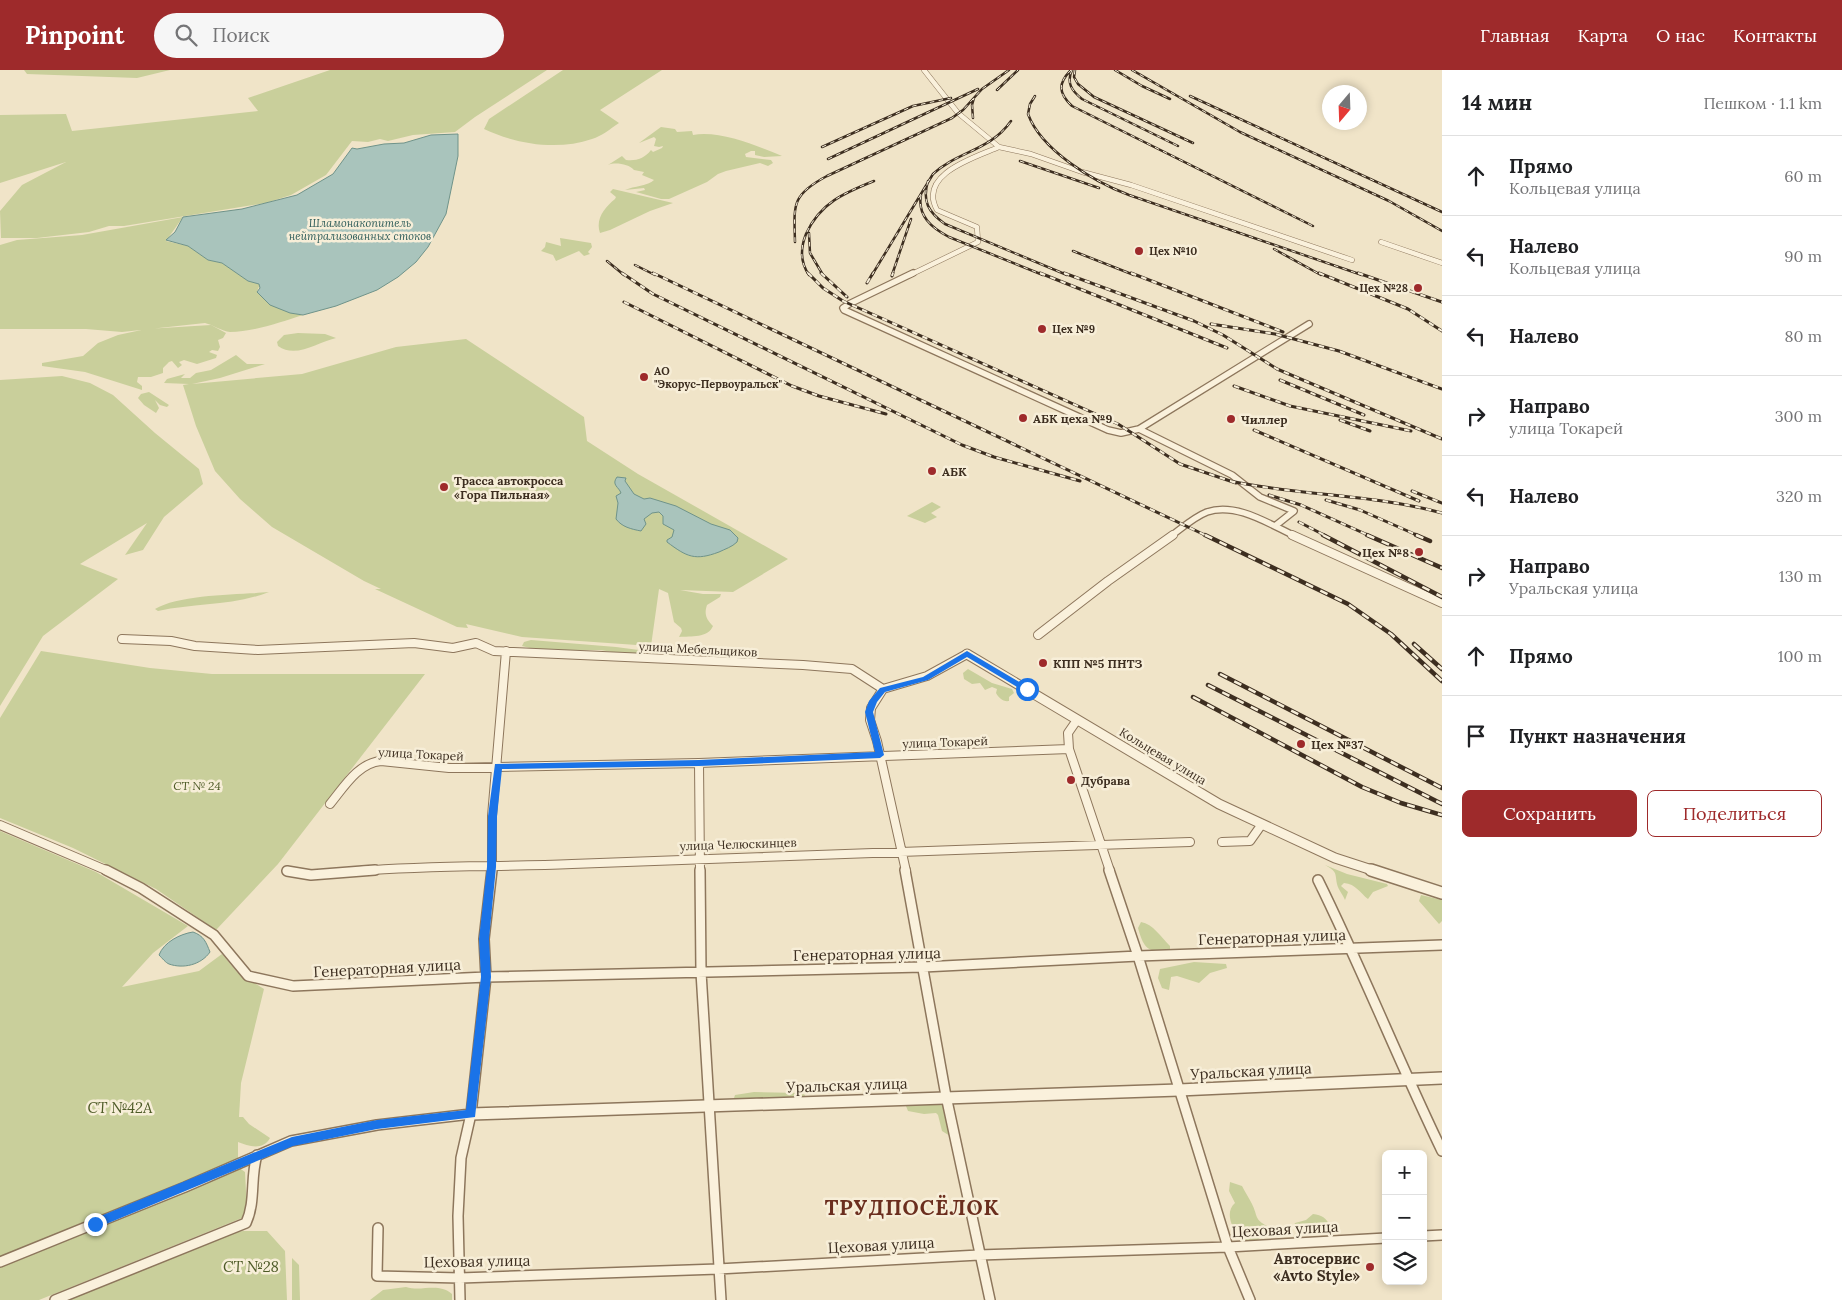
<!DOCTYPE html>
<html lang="ru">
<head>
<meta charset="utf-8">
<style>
	:root { --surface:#fff; --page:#f6f6f6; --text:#202124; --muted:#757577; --line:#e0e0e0; --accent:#9e2a2b }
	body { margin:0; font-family:Lora,serif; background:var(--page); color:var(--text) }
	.controls { position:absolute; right:15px; bottom:15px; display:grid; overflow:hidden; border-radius:8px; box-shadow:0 2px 8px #0003 }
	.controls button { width:45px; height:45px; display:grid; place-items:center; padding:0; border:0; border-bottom:1px solid var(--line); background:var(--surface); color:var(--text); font:25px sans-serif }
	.compass { position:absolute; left:1322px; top:15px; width:45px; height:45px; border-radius:50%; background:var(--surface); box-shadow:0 2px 8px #0003; rotate:199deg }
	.stop { position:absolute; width:15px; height:15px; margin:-11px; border:4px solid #1a73e8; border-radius:50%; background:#fff }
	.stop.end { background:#1a73e8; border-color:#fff; box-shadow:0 1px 5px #0008 }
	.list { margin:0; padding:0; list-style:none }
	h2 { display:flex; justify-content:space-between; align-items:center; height:65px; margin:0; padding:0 20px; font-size:21px }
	h2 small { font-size:16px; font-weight:400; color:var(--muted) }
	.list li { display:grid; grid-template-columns:32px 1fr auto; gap:15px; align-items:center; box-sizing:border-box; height:80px; padding:0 20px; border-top:1px solid var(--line) }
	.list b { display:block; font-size:19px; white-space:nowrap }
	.list p { margin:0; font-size:16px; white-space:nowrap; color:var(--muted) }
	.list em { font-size:16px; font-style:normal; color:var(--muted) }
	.actions { display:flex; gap:10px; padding:15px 20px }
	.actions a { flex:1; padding:11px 0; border:1px solid var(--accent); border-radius:8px; text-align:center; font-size:18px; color:var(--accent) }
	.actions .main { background:var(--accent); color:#fff }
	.icon { flex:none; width:28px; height:28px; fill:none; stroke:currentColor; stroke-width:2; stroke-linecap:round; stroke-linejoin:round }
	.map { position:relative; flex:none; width:1442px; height:1230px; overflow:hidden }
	header { display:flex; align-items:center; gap:30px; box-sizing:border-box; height:70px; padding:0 25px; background:var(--accent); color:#fff }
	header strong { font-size:24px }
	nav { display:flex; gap:28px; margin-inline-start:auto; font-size:18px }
	.search { width:350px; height:45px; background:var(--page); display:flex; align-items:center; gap:12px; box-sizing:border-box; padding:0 18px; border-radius:28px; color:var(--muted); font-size:19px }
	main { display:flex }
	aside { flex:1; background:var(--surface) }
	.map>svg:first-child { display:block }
	.green { fill:#c9cf9b }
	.water { fill:#a9c4bc; stroke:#6f938a }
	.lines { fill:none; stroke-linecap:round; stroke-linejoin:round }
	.minor-far3-casing { stroke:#8d765c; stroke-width:5.5 }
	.minor-far2-casing { stroke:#8d765c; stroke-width:8 }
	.minor-far1-casing { stroke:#8d765c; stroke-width:10 }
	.minor-casing { stroke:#8d765c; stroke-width:12 }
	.tertiary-far1-casing { stroke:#8d765c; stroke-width:11 }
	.tertiary-casing { stroke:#8d765c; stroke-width:14 }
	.minor-far3 { stroke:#faf1dc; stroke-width:4.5 }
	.minor-far2 { stroke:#faf1dc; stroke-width:5.5 }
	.minor-far1 { stroke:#faf1dc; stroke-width:8 }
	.minor { stroke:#faf1dc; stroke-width:9 }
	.tertiary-far1 { stroke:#faf1dc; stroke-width:9 }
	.tertiary { stroke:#faf1dc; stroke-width:11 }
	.rail-far2-casing { stroke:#3d2e20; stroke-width:2.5 }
	.rail-far1-casing { stroke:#3d2e20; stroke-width:3 }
	.rail-casing { stroke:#3d2e20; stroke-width:4.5 }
	.rail-far2 { stroke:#f7eed8; stroke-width:1; stroke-dasharray:4.5; stroke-linecap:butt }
	.rail-far1 { stroke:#f7eed8; stroke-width:2; stroke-dasharray:5.5; stroke-linecap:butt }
	.rail { stroke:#f7eed8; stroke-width:2.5; stroke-dasharray:8; stroke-linecap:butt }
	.route { fill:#1a73e8 }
	.poi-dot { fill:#9e2a2b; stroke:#f7eed8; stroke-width:2 }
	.labels { text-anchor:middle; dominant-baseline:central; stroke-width:5; stroke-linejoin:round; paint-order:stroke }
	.far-water-label { font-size:11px; font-style:italic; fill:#2f5d5a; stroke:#f7eed8 }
	.far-poi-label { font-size:11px; font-weight:bold; fill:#3d2e20; stroke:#f7eed8; text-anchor:start }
	.poi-label { font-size:12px; font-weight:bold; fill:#3d2e20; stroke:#f7eed8; text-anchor:start }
	.street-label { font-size:12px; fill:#3d2e20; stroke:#f7eed8 }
	.park-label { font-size:12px; font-style:italic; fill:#4d5a26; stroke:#f7eed8 }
	.near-street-label { font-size:15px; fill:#3d2e20; stroke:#f7eed8 }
	.near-park-label { font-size:15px; font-style:italic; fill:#4d5a26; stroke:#f7eed8 }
	.near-poi-label { font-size:15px; font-weight:bold; fill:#3d2e20; stroke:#f7eed8; text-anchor:end }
	.near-district-label { font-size:21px; font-weight:bold; letter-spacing:1px; fill:#6b2e1e; stroke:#f7eed8 }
</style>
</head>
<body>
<header>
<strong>Pinpoint</strong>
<div class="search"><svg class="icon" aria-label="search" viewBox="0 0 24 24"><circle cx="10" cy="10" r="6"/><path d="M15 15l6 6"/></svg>Поиск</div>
<nav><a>Главная</a><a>Карта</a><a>О нас</a><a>Контакты</a></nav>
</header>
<main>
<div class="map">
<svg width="1442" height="1230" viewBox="0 0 1442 1230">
	<rect width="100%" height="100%" fill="#f0e4c8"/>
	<path class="green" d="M24 0H170L137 8 27 4Z
		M330 0H547L475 47 455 62 413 65 388 71 380 69 368 72 352 71 326 105 291 125 266 133 124 156H109L89 162 37 168H1L0 141 22 115 66 92 0 113V45L66 44 72 61 258 41 248 28Z
		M563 0H662L600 40 619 53C610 59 602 66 592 69 557 81 516 74 484 59L489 49Z
		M661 57 675 59 677 62 692 61 693 65C720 60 757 76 782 86L764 87 755 85V81H751L745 84 746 87 771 90 773 93 768 96 760 93 726 101 718 104 707 112 669 129H661L636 122 645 120 644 118 625 120C634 116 648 116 654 110L642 105 644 102 634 100C629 94 615 92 608 95L622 86 626 90C636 91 644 89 651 80L653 82 662 78 663 76 659 77 654 76 656 69 654 67 639 73Z
		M613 119 673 133 650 141 610 160 600 163C595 149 605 137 615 129L616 127 610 122Z
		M183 147 166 171 188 176 208 190 222 193 248 211 260 214 257 222C271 236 284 242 303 245 281 252 253 262 230 262 222 261 213 255 205 253L122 262 86 259H0V175L17 170 82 165Z
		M560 168 591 173 592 177 588 182 590 184 584 186 579 181 556 191 553 185 541 181 545 177 546 172 561 176Z
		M211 255 226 263 223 268 218 270 220 277 218 281 212 280 209 282 217 285 216 288 197 294 184 290 179 292 182 295 178 298 172 291 169 292 163 298V303L151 307H138L137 312 142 316V320L85 302 42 296V293L83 286 98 273 118 265 146 259Z
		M298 263 325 264 336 268C318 272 296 289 278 276L277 272 284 265Z
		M466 269 584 347 587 371 638 404 788 489 733 522 680 520 703 524H721L720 527 707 535C704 544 706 549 713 556 708 568 691 566 679 567L682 561 681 558 674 552 668 523 659 519 651 576 522 567 466 554 468 558 457 557 375 519H381L364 511 272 457 240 429 215 401 196 356 183 315 189 314 164 313 167 309 185 304 181 308H190L196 303 211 300 236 285 247 294H265L220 308 192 314 302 304 396 277Z
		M62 306 90 313 113 325 155 363 199 399 203 414 164 447 143 480 125 485 147 453 80 494 118 509 43 566 0 636V310Z
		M149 322 169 335 167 337 160 335 155 330 159 338 156 343 144 335 138 328 141 324Z
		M932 432 941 437 931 443 937 447 925 453 907 446Z
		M269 522C233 536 196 533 158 541L155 539C180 524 239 525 269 522Z
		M531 570 616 577 677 585 623 584 601 580H538L522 576 524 572Z
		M41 581 150 598 212 604H425L278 794 216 860 156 819 73 778 0 748V648Z
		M968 599 992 613 1012 619 1014 623 1009 627V631C1003 632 999 628 996 623L997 619 992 617 985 620 980 613 972 614 964 609 963 603Z
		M0 761 96 802 188 856 153 883 122 917 199 901 222 884 237 902 264 919 241 1013 239 1047H243L249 1054 270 1068C263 1081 248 1076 238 1072V1097L245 1102 247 1141 242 1148 39 1230H0Z
		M1325 795 1347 804 1387 814 1388 816 1373 822 1368 829C1360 823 1356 814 1344 813L1341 816 1348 822 1345 830C1343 825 1338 819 1337 814 1335 802 1337 802 1325 795Z
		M1421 825 1442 830V851L1439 854 1419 831Z
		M1141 852C1153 854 1161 867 1170 876V881C1148 883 1144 879 1138 858Z
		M1194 892 1226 894 1227 898 1210 903 1199 913 1177 906 1171 907 1169 920 1162 918 1158 908 1160 899Z
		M754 1022 801 1023 805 1025 804 1029 733 1031 735 1025Z
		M910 1031 936 1032 945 1034 950 1066 942 1061 938 1045 936 1043 924 1044 908 1041 906 1036Z
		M1230 1112 1242 1116C1245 1122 1249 1128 1252 1134 1258 1146 1254 1149 1267 1156L1268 1161C1263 1164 1258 1172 1252 1172 1238 1172 1221 1145 1235 1133L1229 1121Z
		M1313 1144C1322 1145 1327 1148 1330 1157L1327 1165 1321 1162C1311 1165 1301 1163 1294 1155L1295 1153 1306 1150Z
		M243 1161H267L285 1181 287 1230H65L231 1163Z
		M292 1188 299 1195 300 1230H292Z
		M406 1217C422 1222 438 1212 452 1224V1230H370L383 1220Z"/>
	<path class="water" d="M458 64V86L446 144 428 177 416 192 398 207 377 220 336 236 303 245 290 243 270 235 257 222 260 218 259 214 248 211 222 193 208 190 188 176 166 170 175 162 183 147 242 139 297 125 333 104 352 78 357 79 384 74 404 73 431 65Z
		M617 407 626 408 625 411 634 424 644 429 650 428 676 436 711 454 730 460 738 468 737 472C732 477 725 479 719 482 695 491 687 487 667 472V470L672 467 674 460 663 454V446L659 442 652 443 644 449 646 454 641 461C631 459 622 457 616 449L618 433 616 426 621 423C619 417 611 415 617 407Z
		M193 862C204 866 206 872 210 882 201 895 183 899 169 894 166 893 162 888 159 885 164 872 180 864 193 862Z"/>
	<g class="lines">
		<g class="minor-far3-casing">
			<path id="minor-far3" d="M924 0 958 43 999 77 1031 84 1082 102 1131 115 1352 190
				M1381 172 1442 193
				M910 205 978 172 977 157 937 140C917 104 976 87 999 77"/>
		</g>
		<g class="minor-far2-casing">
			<path id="minor-far2" d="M913 203 849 234 843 238 844 240 1108 360 1121 363 1139 359 1309 254
				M1139 359 1232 405 1260 427 1294 441 1275 456
				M1171 466C1182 458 1194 447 1207 442 1236 432 1269 454 1295 466"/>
		</g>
		<g class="minor-far1-casing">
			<path id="minor-far1" d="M1292 465 1442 533
				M1038 565 1108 511 1173 465
				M122 569 171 571 195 576 258 580 414 573 453 578 476 573 494 581 803 595 852 599 883 619
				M883 619 871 638 870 650 877 671 906 801
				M883 619 927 606 967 584
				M1077 650 1068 663 1069 679 1110 801
				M699 693 700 801
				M330 734C344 717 358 693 381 691L449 698 699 693 1069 679
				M0 755 108 801
				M1222 772 1250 771 1262 754
				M360 801C430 795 502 797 572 794 778 785 984 779 1190 772
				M492 801V746L506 581"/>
		</g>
		<g class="minor-casing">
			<path id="minor" d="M106 800 141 818 214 865 248 906 293 916 486 907 923 897 1138 886 1442 875
				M700 800 701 902 721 1230
				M905 800 946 1026 990 1230
				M1109 800 1138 886 1228 1177 1250 1230
				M287 801 311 805 375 800
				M1318 810C1362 899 1399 992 1442 1081
				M378 1158 377 1206 460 1208 718 1199 979 1185 1228 1177 1386 1168
				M1423 1166 1442 1165
				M0 1192 185 1117 291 1071 377 1055 471 1044
				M55 1230 246 1153C256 1131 250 1108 257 1085
				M460 1230 458 1146 461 1088 471 1044 486 907 484 869 492 800"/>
		</g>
		<g class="tertiary-far1-casing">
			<path id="tertiary-far1" d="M967 584 1219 734 1335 788 1375 801"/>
		</g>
		<g class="tertiary-casing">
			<path id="tertiary" d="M1371 800 1442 823
				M471 1044 1179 1020 1442 1008"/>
		</g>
		<use href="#minor-far3" class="minor-far3"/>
		<use href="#minor-far2" class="minor-far2"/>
		<use href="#minor-far1" class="minor-far1"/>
		<use href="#minor" class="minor"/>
		<use href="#tertiary-far1" class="tertiary-far1"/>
		<use href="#tertiary" class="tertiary"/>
		<g class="rail-far2-casing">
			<path id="rail-far2" d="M1071 0C1058 13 1058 23 1072 36L1313 156
				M1072 0C1066 13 1072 21 1082 29L1178 76
				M1075 0 1074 7 1078 14 1094 27 1193 73
				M1115 0 1142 16 1170 29
				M1132 0 1240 62 1389 131 1442 161
				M997 20 1018 0
				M1035 26 1030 34 1028 44C1041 80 1094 112 1129 125L1362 205
				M1190 26 1442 142
				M973 48 972 35 974 28
				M822 77 913 36 951 28
				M828 89 978 19
				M1020 91 1099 118
				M928 111C922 131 928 142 945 154L1067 205
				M921 125C917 146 932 158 949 167L1043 205
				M809 163 810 183 823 205
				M795 172C794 135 791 125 827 106L952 48 963 40 982 19 1009 0
				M1274 179 1321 205
				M1073 181 1134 205
				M607 191 624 205
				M635 195 655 205
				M809 205C800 192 800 179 806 164 820 133 844 123 874 111
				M872 205 933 104C958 81 990 81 1011 51
				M892 205 911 149"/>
		</g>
		<g class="rail-far1-casing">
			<path id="rail-far1" d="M622 203 653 224 962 375 994 387 1080 411
				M653 203 1207 466
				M808 203 823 218 843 231 1118 354 1180 394 1236 413
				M821 203 847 227
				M1040 203 1227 278
				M1064 203 1194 251 1223 265 1277 299 1442 369
				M1131 203 1283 262
				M1319 203 1408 239 1442 261
				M1358 203 1442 232
				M892 206 893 203
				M867 213 873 203
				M624 232 792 316 819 326 886 344
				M1211 254 1275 264 1339 281 1442 319
				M1280 310 1364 345
				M1234 316 1290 336 1411 361
				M1340 350 1370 361
				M1254 360 1419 431
				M1230 411C1300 426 1373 424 1442 443
				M1412 421 1442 433
				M1269 425 1301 435 1370 466
				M1326 430 1360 440 1419 466
				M1299 452 1326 466"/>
		</g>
		<g class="rail-casing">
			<path id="rail" d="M1205 465 1348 534 1391 564 1442 611
				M1323 465 1442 527
				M1367 465 1442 498
				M1416 465 1430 471
				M1414 574 1442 599
				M1220 604 1442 718
				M1208 615 1442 734
				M1193 627 1362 717 1401 733 1442 745"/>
		</g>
		<use href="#rail-far2" class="rail-far2"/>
		<use href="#rail-far1" class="rail-far1"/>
		<use href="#rail" class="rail"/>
	</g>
	<path class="route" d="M967 581 1031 619 1024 621 967 587 928 610 885 622 877 632 873 642 884 685 880 688 699 696 502 699 497 746 496 797 489 869 491 907 475 1047 377 1059 293 1076 99 1157 95 1159 91 1157 89 1154 91 1150 292 1067 377 1050 466 1040 481 907 479 869 487 797 488 746 495 694 699 690 875 682 865 642 869 631 880 618 923 607Z"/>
	<g class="poi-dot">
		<circle cx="1139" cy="181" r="5"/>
		<circle cx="1418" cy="218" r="5"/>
		<circle cx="1042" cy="259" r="5"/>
		<circle cx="644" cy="307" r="5"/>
		<circle cx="1023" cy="348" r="5"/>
		<circle cx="1231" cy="349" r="5"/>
		<circle cx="932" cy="401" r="5"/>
		<circle cx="444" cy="417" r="5"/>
		<circle cx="1419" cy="482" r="5"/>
		<circle cx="1043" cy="593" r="5"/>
		<circle cx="1301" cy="674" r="5"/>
		<circle cx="1071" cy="710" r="5"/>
		<circle cx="1370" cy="1197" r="5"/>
	</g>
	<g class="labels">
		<g class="far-water-label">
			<text x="360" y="153">Шламонакопитель<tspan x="360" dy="13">нейтрализованных стоков</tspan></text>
		</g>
		<g class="far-poi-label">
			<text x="1149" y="181">Цех №10</text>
			<text x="1408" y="218" text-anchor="end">Цех №28</text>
			<text x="1052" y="259">Цех №9</text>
			<text x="654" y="301">АО<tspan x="654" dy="13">"Экорус-Первоуральск"</tspan></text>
		</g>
		<g class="poi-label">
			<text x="1033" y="348">АБК цеха №9</text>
			<text x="1241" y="349">Чиллер</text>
			<text x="942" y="401">АБК</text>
			<text x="454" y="410">Трасса автокросса<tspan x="454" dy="14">«Гора Пильная»</tspan></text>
			<text x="1409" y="482" text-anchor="end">Цех №8</text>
			<text x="1053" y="593">КПП №5 ПНТЗ</text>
			<text x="1311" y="674">Цех №37</text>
			<text x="1081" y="710">Дубрава</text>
		</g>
		<g class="street-label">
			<text transform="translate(698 579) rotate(3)">улица Мебельщиков</text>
			<text transform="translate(945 672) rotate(-2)">улица Токарей</text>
			<text transform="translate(421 684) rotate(3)">улица Токарей</text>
			<text transform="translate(1163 686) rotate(31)">Кольцевая улица</text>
			<text transform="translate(738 774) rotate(-2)">улица Челюскинцев</text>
		</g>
		<g class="park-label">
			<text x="197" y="715">СТ № 24</text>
		</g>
		<g class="near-street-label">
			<text transform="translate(1272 867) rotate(-2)">Генераторная улица</text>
			<text transform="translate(867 884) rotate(-1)">Генераторная улица</text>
			<text transform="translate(387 898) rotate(-3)">Генераторная улица</text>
			<text transform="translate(1251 1001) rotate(-3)">Уральская улица</text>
			<text transform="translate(847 1015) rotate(-2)">Уральская улица</text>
			<text transform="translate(1285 1159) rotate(-3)">Цеховая улица</text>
			<text transform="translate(881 1175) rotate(-3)">Цеховая улица</text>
			<text transform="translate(477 1191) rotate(-1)">Цеховая улица</text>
		</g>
		<g class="near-park-label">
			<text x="120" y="1037">СТ №42А</text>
			<text x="251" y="1196">СТ №28</text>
		</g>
		<g class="near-poi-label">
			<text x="1360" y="1188">Автосервис<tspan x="1360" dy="17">«Avto Style»</tspan></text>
		</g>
		<g class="near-district-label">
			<text x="912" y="1137">ТРУДПОСЁЛОК</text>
		</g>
	</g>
</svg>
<div class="controls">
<button>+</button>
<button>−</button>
<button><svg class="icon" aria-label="layers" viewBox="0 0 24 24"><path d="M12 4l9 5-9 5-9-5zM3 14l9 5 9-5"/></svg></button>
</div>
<svg class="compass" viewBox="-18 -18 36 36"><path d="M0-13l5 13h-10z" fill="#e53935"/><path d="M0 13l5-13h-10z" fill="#757577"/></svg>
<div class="stop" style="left:1027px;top:619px"></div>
<div class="stop end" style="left:95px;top:1154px"></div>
</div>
<aside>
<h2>14 мин<small>Пешком · 1.1 km</small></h2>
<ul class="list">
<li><svg class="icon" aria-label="ahead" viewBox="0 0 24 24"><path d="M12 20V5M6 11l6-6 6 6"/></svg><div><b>Прямо</b><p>Кольцевая улица</p></div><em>60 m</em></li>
<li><svg class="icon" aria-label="left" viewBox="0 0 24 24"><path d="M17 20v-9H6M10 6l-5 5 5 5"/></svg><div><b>Налево</b><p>Кольцевая улица</p></div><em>90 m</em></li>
<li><svg class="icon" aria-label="left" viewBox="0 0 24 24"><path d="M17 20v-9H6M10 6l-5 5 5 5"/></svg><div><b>Налево</b></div><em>80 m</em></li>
<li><svg class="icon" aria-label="right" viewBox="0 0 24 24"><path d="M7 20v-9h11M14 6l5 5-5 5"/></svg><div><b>Направо</b><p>улица Токарей</p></div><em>300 m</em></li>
<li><svg class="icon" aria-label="left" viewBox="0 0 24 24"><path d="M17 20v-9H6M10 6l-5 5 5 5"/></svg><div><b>Налево</b></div><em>320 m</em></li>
<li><svg class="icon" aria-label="right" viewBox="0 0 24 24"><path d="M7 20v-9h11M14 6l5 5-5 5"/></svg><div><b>Направо</b><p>Уральская улица</p></div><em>130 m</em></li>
<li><svg class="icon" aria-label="ahead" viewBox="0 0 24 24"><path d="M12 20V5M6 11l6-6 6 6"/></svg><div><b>Прямо</b></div><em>100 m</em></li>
<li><svg class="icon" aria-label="arrive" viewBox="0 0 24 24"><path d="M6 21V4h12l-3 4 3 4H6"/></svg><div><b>Пункт назначения</b></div></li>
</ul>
<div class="actions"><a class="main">Сохранить</a><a>Поделиться</a></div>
</aside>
</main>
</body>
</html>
